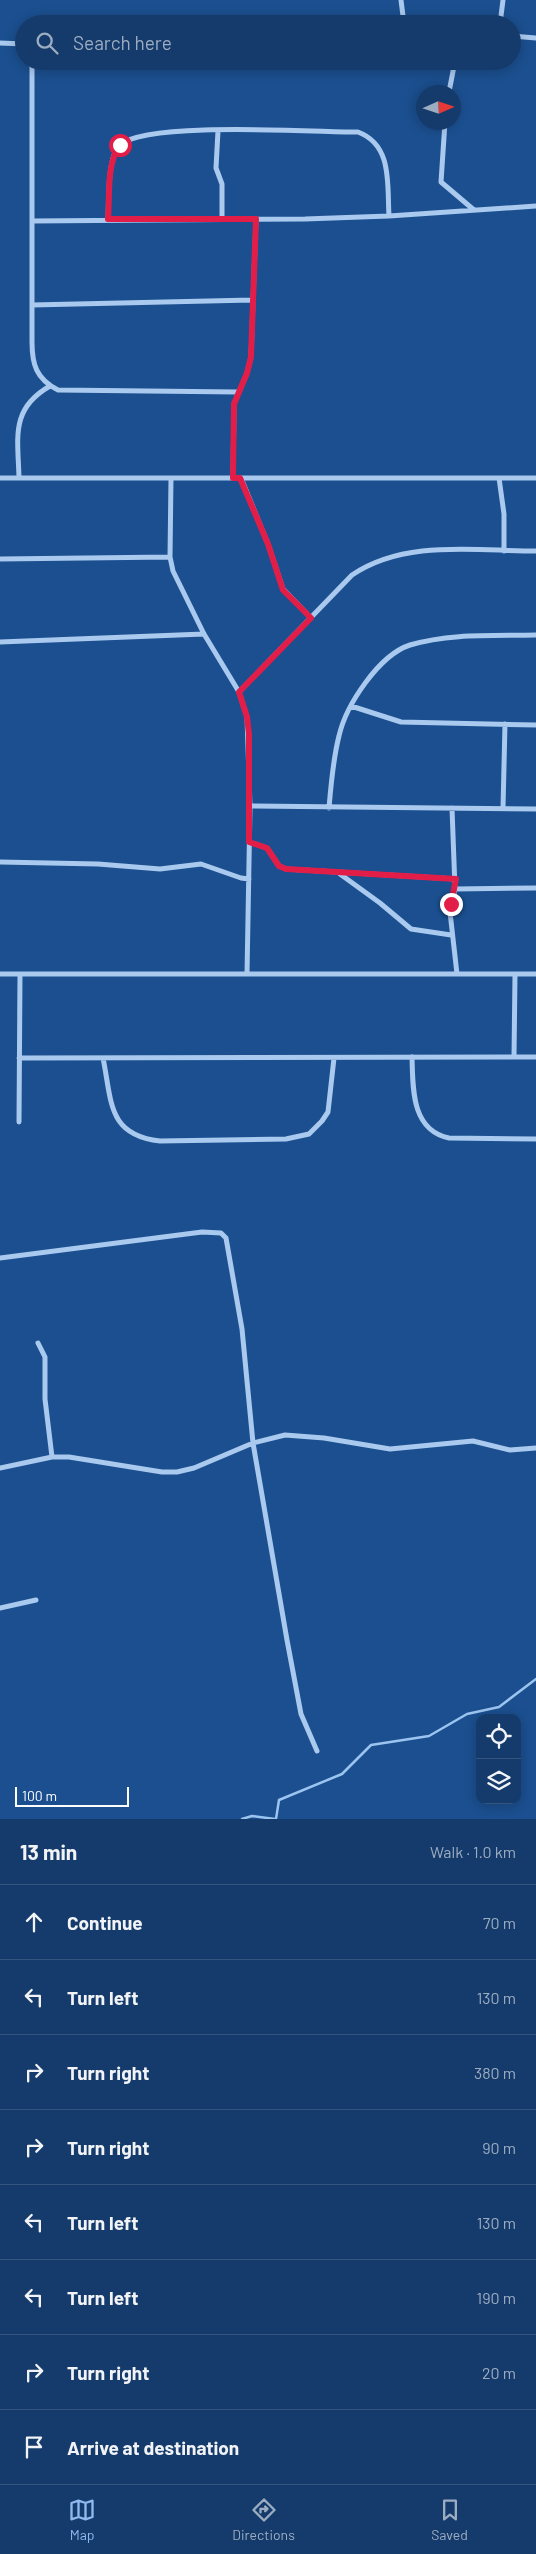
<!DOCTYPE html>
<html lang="en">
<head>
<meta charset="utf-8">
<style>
	:root { --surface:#143b6b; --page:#1d4271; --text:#f1f3f6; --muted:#9dadc1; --line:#33557e; --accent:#90b9f0 }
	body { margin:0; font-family:Barlow,sans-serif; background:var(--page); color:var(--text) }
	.controls { position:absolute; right:15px; bottom:15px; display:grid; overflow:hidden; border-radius:10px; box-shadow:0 2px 12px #0003 }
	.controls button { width:45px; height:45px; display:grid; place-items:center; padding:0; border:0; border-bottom:1px solid var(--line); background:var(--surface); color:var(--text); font:25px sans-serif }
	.compass { position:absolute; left:416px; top:85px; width:45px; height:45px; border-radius:50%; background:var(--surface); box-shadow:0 2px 12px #0003; rotate:87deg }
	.scale { position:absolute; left:15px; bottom:12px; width:114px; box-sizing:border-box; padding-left:5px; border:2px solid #fff; border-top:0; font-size:14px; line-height:18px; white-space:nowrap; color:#fff; -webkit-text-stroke:4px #1b4f8f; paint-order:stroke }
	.stop { position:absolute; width:15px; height:15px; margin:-11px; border:4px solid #e11d48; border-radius:50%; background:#fff }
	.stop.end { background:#e11d48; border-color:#fff; box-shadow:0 1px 5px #0008 }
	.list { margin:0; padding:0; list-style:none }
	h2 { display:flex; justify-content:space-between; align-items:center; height:65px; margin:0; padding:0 20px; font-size:21px }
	h2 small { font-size:16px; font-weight:400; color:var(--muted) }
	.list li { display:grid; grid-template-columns:32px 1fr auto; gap:15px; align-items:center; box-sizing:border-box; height:75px; padding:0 20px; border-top:1px solid var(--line) }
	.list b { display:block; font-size:19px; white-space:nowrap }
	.list em { font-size:16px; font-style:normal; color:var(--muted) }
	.icon { flex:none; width:28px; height:28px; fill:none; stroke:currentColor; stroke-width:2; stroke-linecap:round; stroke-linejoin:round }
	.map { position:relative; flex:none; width:536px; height:1819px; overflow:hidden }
	.search { position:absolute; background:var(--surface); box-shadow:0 2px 12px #0003; left:15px; right:15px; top:15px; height:55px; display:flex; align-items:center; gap:12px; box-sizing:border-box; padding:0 18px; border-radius:28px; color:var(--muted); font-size:19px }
	.sheet { height:665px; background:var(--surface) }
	nav { display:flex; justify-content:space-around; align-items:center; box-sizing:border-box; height:70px; border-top:1px solid var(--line); background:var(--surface); font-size:14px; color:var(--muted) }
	nav a { display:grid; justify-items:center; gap:2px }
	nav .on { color:var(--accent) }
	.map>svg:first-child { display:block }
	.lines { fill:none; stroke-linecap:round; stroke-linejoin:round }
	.stream { stroke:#9cc4f0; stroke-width:2.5 }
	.street { stroke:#a9c9ee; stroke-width:5 }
	.route { stroke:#e11d48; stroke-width:6 }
</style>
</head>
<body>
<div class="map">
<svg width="536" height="1819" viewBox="0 0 536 1819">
	<rect width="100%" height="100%" fill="#1b4f8f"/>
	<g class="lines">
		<path class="stream" d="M242 1819 252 1816 275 1819
			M276 1819 279 1800 342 1774 371 1745 429 1736 467 1714 499 1707 536 1679"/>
		<path class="street" d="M401 0 404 24
			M500 24 503 0
			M512 36 536 38
			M0 43 24 44
			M32 61V342C32 364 36 379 58 390L237 392
			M449 92 455 61
			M445 122 441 182 474 210
			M218 131 216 168 222 184V219
			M108 219C109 201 107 157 120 145 146 121 315 132 358 132 393 145 387 185 389 216
			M32 221 305 219 389 216 536 206
			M32 305 252 300
			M0 478H536
			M19 478C18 437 10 409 50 386
			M171 478 170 557 173 571 204 634 239 692 247 717 250 806 247 974
			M233 478 234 404 247 373 251 357 256 219
			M241 478 268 544 283 589 311 618
			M499 478 504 514V551
			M0 559 170 557
			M0 642 204 634
			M239 692 352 575C405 539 475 551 536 551
			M351 706 401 722 536 725
			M250 806 536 809
			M329 808C331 784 333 759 339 736 346 705 379 655 410 645 450 633 494 636 536 635
			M452 808 455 889
			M503 808 505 724
			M249 842 267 848 279 866 286 869 456 879
			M0 862 98 864 160 869 201 864 241 878 249 879
			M340 874 380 903 411 929 451 935
			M0 974H536
			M457 974 450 912 455 889 536 888
			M412 1057C413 1088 411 1130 449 1138L536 1139
			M514 1057 515 974
			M19 1058 536 1057
			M103 1058C112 1101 107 1135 160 1141L286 1139 309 1134 322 1121 328 1112 334 1058
			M19 1122 20 974
			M0 1258 202 1232 221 1233 226 1238 242 1329 253 1443 287 1640 301 1714 317 1751
			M38 1343 45 1357V1399L52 1457
			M0 1468 52 1457H69L162 1472H177L194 1468 253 1443 285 1435 324 1438 390 1449 473 1441 510 1450 536 1448
			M0 1608 36 1600"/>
	</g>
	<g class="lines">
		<path class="route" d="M120 145C106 164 110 196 108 219H256L251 357 247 373 234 404 233 478H240L268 544 283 590 311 618 239 692 247 717 249 734V842L267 848 279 866 286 869 456 879 451 904"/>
	</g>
</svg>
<div class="controls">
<button><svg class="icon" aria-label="locate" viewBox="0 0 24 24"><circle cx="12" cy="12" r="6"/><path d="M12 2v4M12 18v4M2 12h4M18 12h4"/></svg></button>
<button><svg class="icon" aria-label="layers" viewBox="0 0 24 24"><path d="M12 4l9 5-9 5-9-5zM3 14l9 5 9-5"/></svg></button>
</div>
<svg class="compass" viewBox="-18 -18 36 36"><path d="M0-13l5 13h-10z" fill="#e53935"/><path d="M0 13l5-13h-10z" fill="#9dadc1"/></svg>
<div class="scale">100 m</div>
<div class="stop" style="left:120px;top:145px"></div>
<div class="stop end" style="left:451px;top:904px"></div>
<div class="search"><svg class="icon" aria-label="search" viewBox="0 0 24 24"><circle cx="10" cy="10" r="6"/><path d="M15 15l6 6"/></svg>Search here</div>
</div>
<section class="sheet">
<h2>13 min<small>Walk · 1.0 km</small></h2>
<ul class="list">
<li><svg class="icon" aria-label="ahead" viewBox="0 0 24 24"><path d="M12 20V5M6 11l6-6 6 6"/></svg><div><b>Continue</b></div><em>70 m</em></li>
<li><svg class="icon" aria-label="left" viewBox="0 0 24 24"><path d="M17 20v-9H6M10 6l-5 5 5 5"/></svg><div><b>Turn left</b></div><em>130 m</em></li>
<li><svg class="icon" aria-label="right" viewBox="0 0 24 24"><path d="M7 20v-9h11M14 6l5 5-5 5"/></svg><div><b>Turn right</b></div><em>380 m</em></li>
<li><svg class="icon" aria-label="right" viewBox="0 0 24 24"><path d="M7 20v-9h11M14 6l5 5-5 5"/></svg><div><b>Turn right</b></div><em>90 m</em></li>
<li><svg class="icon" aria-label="left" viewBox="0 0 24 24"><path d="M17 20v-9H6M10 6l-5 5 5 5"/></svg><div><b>Turn left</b></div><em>130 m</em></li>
<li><svg class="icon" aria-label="left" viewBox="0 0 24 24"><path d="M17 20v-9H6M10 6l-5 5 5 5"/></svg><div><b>Turn left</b></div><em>190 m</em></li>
<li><svg class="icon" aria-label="right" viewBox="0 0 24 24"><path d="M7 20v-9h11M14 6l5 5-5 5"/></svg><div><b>Turn right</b></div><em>20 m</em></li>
<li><svg class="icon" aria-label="arrive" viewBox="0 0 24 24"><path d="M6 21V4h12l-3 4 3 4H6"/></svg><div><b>Arrive at destination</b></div></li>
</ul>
</section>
<nav>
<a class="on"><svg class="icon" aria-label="map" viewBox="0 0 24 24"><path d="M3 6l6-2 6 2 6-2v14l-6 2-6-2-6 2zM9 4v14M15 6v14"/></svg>Map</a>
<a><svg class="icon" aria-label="directions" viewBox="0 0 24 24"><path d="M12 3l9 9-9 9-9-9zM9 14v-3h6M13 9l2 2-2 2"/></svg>Directions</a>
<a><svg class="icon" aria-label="saved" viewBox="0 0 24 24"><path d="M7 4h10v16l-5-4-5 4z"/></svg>Saved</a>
</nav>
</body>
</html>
